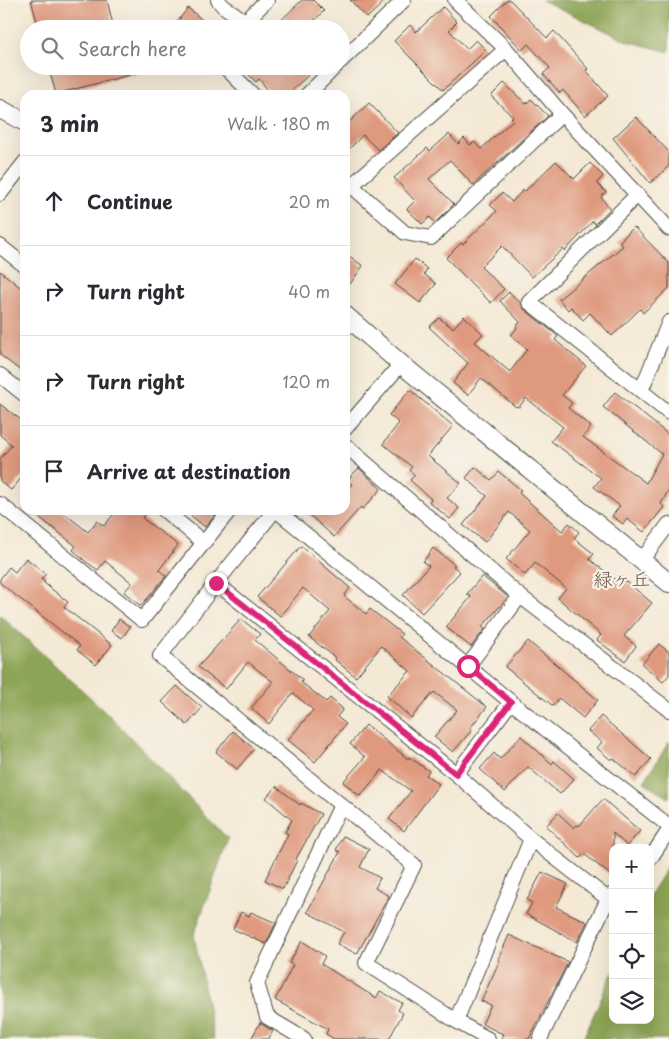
<!DOCTYPE html>
<html lang="en">
<head>
<meta charset="utf-8">
<style>
	:root { --surface:#fff; --page:#f2f2f3; --text:#2b2b33; --muted:#7c7c81; --line:#e1e1e2 }
	body { margin:0; font-family:"Playpen Sans","Klee One",sans-serif; background:var(--page); color:var(--text) }
	.controls { position:absolute; right:15px; bottom:15px; display:grid; overflow:hidden; border-radius:10px; box-shadow:0 5px 20px #0002 }
	.controls button { width:45px; height:45px; display:grid; place-items:center; padding:0; border:0; border-bottom:1px solid var(--line); background:var(--surface); color:var(--text); font:25px sans-serif }
	.stop { position:absolute; width:15px; height:15px; margin:-11px; border:4px solid #db2777; border-radius:50%; background:#fff }
	.stop.end { background:#db2777; border-color:#fff; box-shadow:0 1px 5px #0008 }
	.list { margin:0; padding:0; list-style:none }
	h2 { display:flex; justify-content:space-between; align-items:center; height:65px; margin:0; padding:0 20px; font-size:21px }
	h2 small { font-size:16px; font-weight:400; color:var(--muted) }
	.list li { display:grid; grid-template-columns:32px 1fr auto; gap:15px; align-items:center; box-sizing:border-box; height:90px; padding:0 20px; border-top:1px solid var(--line) }
	.list b { display:block; font-size:19px; white-space:nowrap }
	.list em { font-size:16px; font-style:normal; color:var(--muted) }
	.icon { flex:none; width:28px; height:28px; fill:none; stroke:currentColor; stroke-width:2; stroke-linecap:round; stroke-linejoin:round }
	.map { position:relative; flex:none; width:669px; height:1039px; overflow:hidden }
	.search { position:absolute; background:var(--surface); box-shadow:0 5px 20px #0002; left:20px; top:20px; width:330px; height:55px; display:flex; align-items:center; gap:12px; box-sizing:border-box; padding:0 18px; border-radius:28px; color:var(--muted); font-size:19px }
	.panel { position:absolute; background:var(--surface); box-shadow:0 5px 20px #0002; left:20px; top:90px; width:330px; height:425px; border-radius:15px }
	.map>svg:first-child { display:block }
	.forest { fill:#8ca455; stroke:#5c6840 }
	.building { fill:#df997e }
	.lines { fill:none; stroke-linecap:round; stroke-linejoin:round }
	.minor-casing { stroke:#494844; stroke-width:16 }
	.tertiary-casing { stroke:#494844; stroke-width:20 }
	.minor { stroke:#fff; stroke-width:14 }
	.tertiary { stroke:#fff; stroke-width:18 }
	.route { stroke:#db2777; stroke-width:6 }
	.labels { text-anchor:middle; dominant-baseline:central; stroke-width:4.5; stroke-linejoin:round; paint-order:stroke }
	.quarter-label { font-size:19px; fill:#6a5248; stroke:#f7f3e8 }
</style>
</head>
<body>
<div class="map">
<svg width="669" height="1039" viewBox="0 0 669 1039">
	<rect width="100%" height="100%" fill="#f7f3e8"/>
	<filter id="ink" filterUnits="userSpaceOnUse"><feTurbulence type="fractalNoise" baseFrequency=".02" numOctaves="2"/><feDisplacementMap in="SourceGraphic" scale="10" xChannelSelector="R" yChannelSelector="G"/><feConvolveMatrix kernelMatrix="1 2 1 2 8 2 1 2 1" color-interpolation-filters="sRGB"/></filter>
	<filter id="wash" filterUnits="userSpaceOnUse"><feTurbulence type="fractalNoise" baseFrequency=".0096" numOctaves="4" result="noise"/><feDisplacementMap in="SourceGraphic" scale="20" xChannelSelector="R" yChannelSelector="G"/><feGaussianBlur stdDeviation="1.12" result="paint"/><feColorMatrix in="noise" values="0 0 0 0 0 0 0 0 0 0 0 0 0 0 0 0 0 1.4 0 .05"/><feComposite in="paint" operator="in"/></filter>
	<g filter="url(#wash)">
		<rect width="100%" height="100%" fill="#f4e9d5"/>
		<path class="forest" d="M542 0H669V52L627 41Z
			M0 615 106 712 228 839 194 935 214 1039H0Z
			M669 742V798L644 782Z
			M669 864V1039H583L613 971V1020H650V894Z"/>
		<g id="blocks">
			<path class="building" d="M31 0H107L114 29H39Z
				M302 0H313L324 11 305 29H272Z
				M350 0H386L367 18Z
				M507 0H510L547 38 554 31 588 69 586 70 608 96 585 116 563 90 560 93 543 74 550 68 528 44 522 50 491 16Z
				M443 7 457 22 449 30 467 49 476 40 486 50 443 90 394 41 410 25 416 32Z
				M188 8 213 29H183L176 23Z
				M48 66H144L145 71 56 94Z
				M240 66H318L287 95H272L259 79 256 82Z
				M504 83 526 104 531 99 548 116 473 185 450 160 429 179 454 204 435 223 430 217 422 224 407 209 415 201 394 178 427 148 430 151 449 134 458 144 464 138 470 145 474 142 481 149 513 120 511 118 513 117 491 96Z
				M369 103 398 133 378 150 363 135 345 153V126Z
				M636 117 669 152V166L650 183 613 138Z
				M556 161 574 179 590 163 603 176 597 183 606 192 601 197 610 209 595 224 593 221 565 251 563 249 532 277 502 246 481 267 504 289 491 303 446 258 461 243 463 244 497 211 490 205 502 193 512 202 523 190 525 191Z
				M634 227 669 263V288L643 313 640 309 612 336 590 313 583 320 571 307 568 310 559 299 623 246 619 242Z
				M345 253 363 266 345 291Z
				M415 259 427 269 424 274 436 284 420 303 395 284Z
				M0 271 25 291V374L0 355Z
				M509 292 521 303 524 309 558 336 555 340 586 366 562 395 572 403 568 408 591 427 583 437 646 483 662 454 603 407 615 392 669 435V489L661 504 664 507 644 532 627 519 623 524 612 516 620 506 594 487 601 478 551 441 563 427 526 398 519 407 517 406 516 407 481 378 468 395 453 383 468 363 429 327 439 318 453 328 464 316 483 334 475 342 510 372 527 349 511 335 517 328 516 327 520 322 500 301Z
				M410 390 453 426 428 456 461 483 447 498 459 508 450 519 429 502 431 499 410 480 415 475 409 470 412 467 383 444 399 423 389 415Z
				M0 404 25 423V474L11 490 0 481V459L12 445 0 435Z
				M475 467 491 480 499 472 521 490 519 493 562 531 569 523 579 532 574 538 594 554 589 559 616 580 620 576 652 603 624 636 636 646 625 661 597 640 601 635 558 598 566 588 535 563 525 575 506 559 530 530 509 512 485 542 463 525 487 496 466 478Z
				M359 468 381 489 363 509 361 507 334 537 304 510H345V492L352 484 347 480Z
				M30 510H60L88 532 97 521 104 526 117 510H149L142 518 178 545 159 570 166 576 141 606 124 592 132 583 105 561 98 570 85 561 73 550 76 546Z
				M184 510H219L205 527Z
				M301 546 350 588 344 596 366 614 370 609 402 634 399 637 487 707 470 728 472 730 453 752 434 737 457 710 434 692 411 718 387 696 410 671 381 646 356 677 335 660 336 658 309 637 330 611 303 588 280 616 257 597Z
				M433 548 455 565 453 566 460 572 422 613 403 595 429 566 423 562Z
				M26 558 46 574 41 579 45 582 44 583 68 602 64 607 112 645 96 665 77 650 80 646 0 583V579L9 567 15 572Z
				M482 576 508 597 482 627 485 629 471 647 446 627 471 597 467 594Z
				M119 619 130 627 122 638 111 631Z
				M241 619 260 634 255 640 303 680 301 682 326 702 330 698 343 709 337 717 346 724 315 762 288 740 313 710 293 693 269 724 251 708 273 682 248 662 226 689 198 667Z
				M528 641 598 700 583 718 559 698 553 706 505 667Z
				M659 644 669 652V675L663 682 642 664Z
				M177 686 202 708 187 725 162 702Z
				M601 716 651 759 636 777 613 758 611 760 597 748 602 742 588 731Z
				M366 725 408 759 409 757 429 771 426 775 439 784 404 831 389 819 411 791 382 770 360 796 343 782 365 757 350 744Z
				M233 731 254 749 237 769 216 752Z
				M521 736 552 764 554 761 574 779 560 794 528 767 505 792 480 769 494 753 500 759Z
				M276 786 300 805 301 803 321 814 296 859 297 860 283 889 265 880 288 834 285 832 292 820 266 798Z
				M603 799 640 831 627 846 613 833V877L584 854 580 858 546 826 558 813 574 828 577 825 579 826Z
				M343 836 369 849 360 867 380 878 375 888 389 896 357 954 337 944 344 932 307 912 340 852 336 850Z
				M542 872 568 884 556 907 587 922 577 942 526 914 532 903 527 900Z
				M241 912 249 916 251 912 276 923 266 944 233 929Z
				M509 935 568 962 529 1039H501L503 1034 482 1024 491 1005 481 1001 500 960H498Z
				M302 941 325 956 321 964 376 998 380 991 402 1003 398 1010 403 1013 389 1039H334L326 1034 328 1029 275 1000 293 965 289 963Z
				M260 1023 273 1031 268 1039H251Z"/>
		</g>
	</g>
	<g filter="url(#ink)">
		<use href="#blocks" fill-opacity="0" stroke="#494844" stroke-width="1"/>
		<g class="lines">
			<g class="minor-casing">
				<path id="minor" d="M218 0 223 6 245 21
					M455 0 506 49 562 114 669 229
					M238 29 267 0
					M341 61 404 0
					M224 66 253 95
					M307 95 336 66
					M345 180 405 233 431 238 562 114
					M352 185 506 49
					M0 194 25 162
					M637 195 529 302 669 413
					M0 246 25 266
					M0 375 25 395
					M641 391 669 322
					M345 429 401 364
					M345 445 520 596 669 710
					M0 504 142 620 230 510
					M164 510 203 542
					M275 510 216 583 160 656 414 865 366 963 456 1021 488 1039
					M276 510 511 702 669 826
					M641 561 669 524
					M216 583 456 774 531 839 608 899
					M468 666 520 596
					M456 774 511 702
					M650 859 669 830
					M456 1021 531 839
					M304 1039 267 1017 257 983 341 805
					M540 1039 608 899 613 894"/>
			</g>
			<g class="tertiary-casing">
				<path id="tertiary" d="M0 109 25 122
					M345 315 401 364 669 583"/>
			</g>
			<use href="#minor" class="minor"/>
			<use href="#tertiary" class="tertiary"/>
		</g>
	</g>
	<g class="lines" filter="url(#ink)">
		<path class="route" d="M216 583 456 774 511 702 468 666"/>
	</g>
	<g class="labels">
		<g class="quarter-label">
			<text x="622" y="578">緑ヶ丘</text>
		</g>
	</g>
</svg>
<div class="controls">
<button>+</button>
<button>−</button>
<button><svg class="icon" aria-label="locate" viewBox="0 0 24 24"><circle cx="12" cy="12" r="6"/><path d="M12 2v4M12 18v4M2 12h4M18 12h4"/></svg></button>
<button><svg class="icon" aria-label="layers" viewBox="0 0 24 24"><path d="M12 4l9 5-9 5-9-5zM3 14l9 5 9-5"/></svg></button>
</div>
<div class="stop" style="left:468px;top:666px"></div>
<div class="stop end" style="left:216px;top:583px"></div>
<div class="search"><svg class="icon" aria-label="search" viewBox="0 0 24 24"><circle cx="10" cy="10" r="6"/><path d="M15 15l6 6"/></svg>Search here</div>
<section class="panel">
<h2>3 min<small>Walk · 180 m</small></h2>
<ul class="list">
<li><svg class="icon" aria-label="ahead" viewBox="0 0 24 24"><path d="M12 20V5M6 11l6-6 6 6"/></svg><div><b>Continue</b></div><em>20 m</em></li>
<li><svg class="icon" aria-label="right" viewBox="0 0 24 24"><path d="M7 20v-9h11M14 6l5 5-5 5"/></svg><div><b>Turn right</b></div><em>40 m</em></li>
<li><svg class="icon" aria-label="right" viewBox="0 0 24 24"><path d="M7 20v-9h11M14 6l5 5-5 5"/></svg><div><b>Turn right</b></div><em>120 m</em></li>
<li><svg class="icon" aria-label="arrive" viewBox="0 0 24 24"><path d="M6 21V4h12l-3 4 3 4H6"/></svg><div><b>Arrive at destination</b></div></li>
</ul>
</section>
</div>
</body>
</html>
